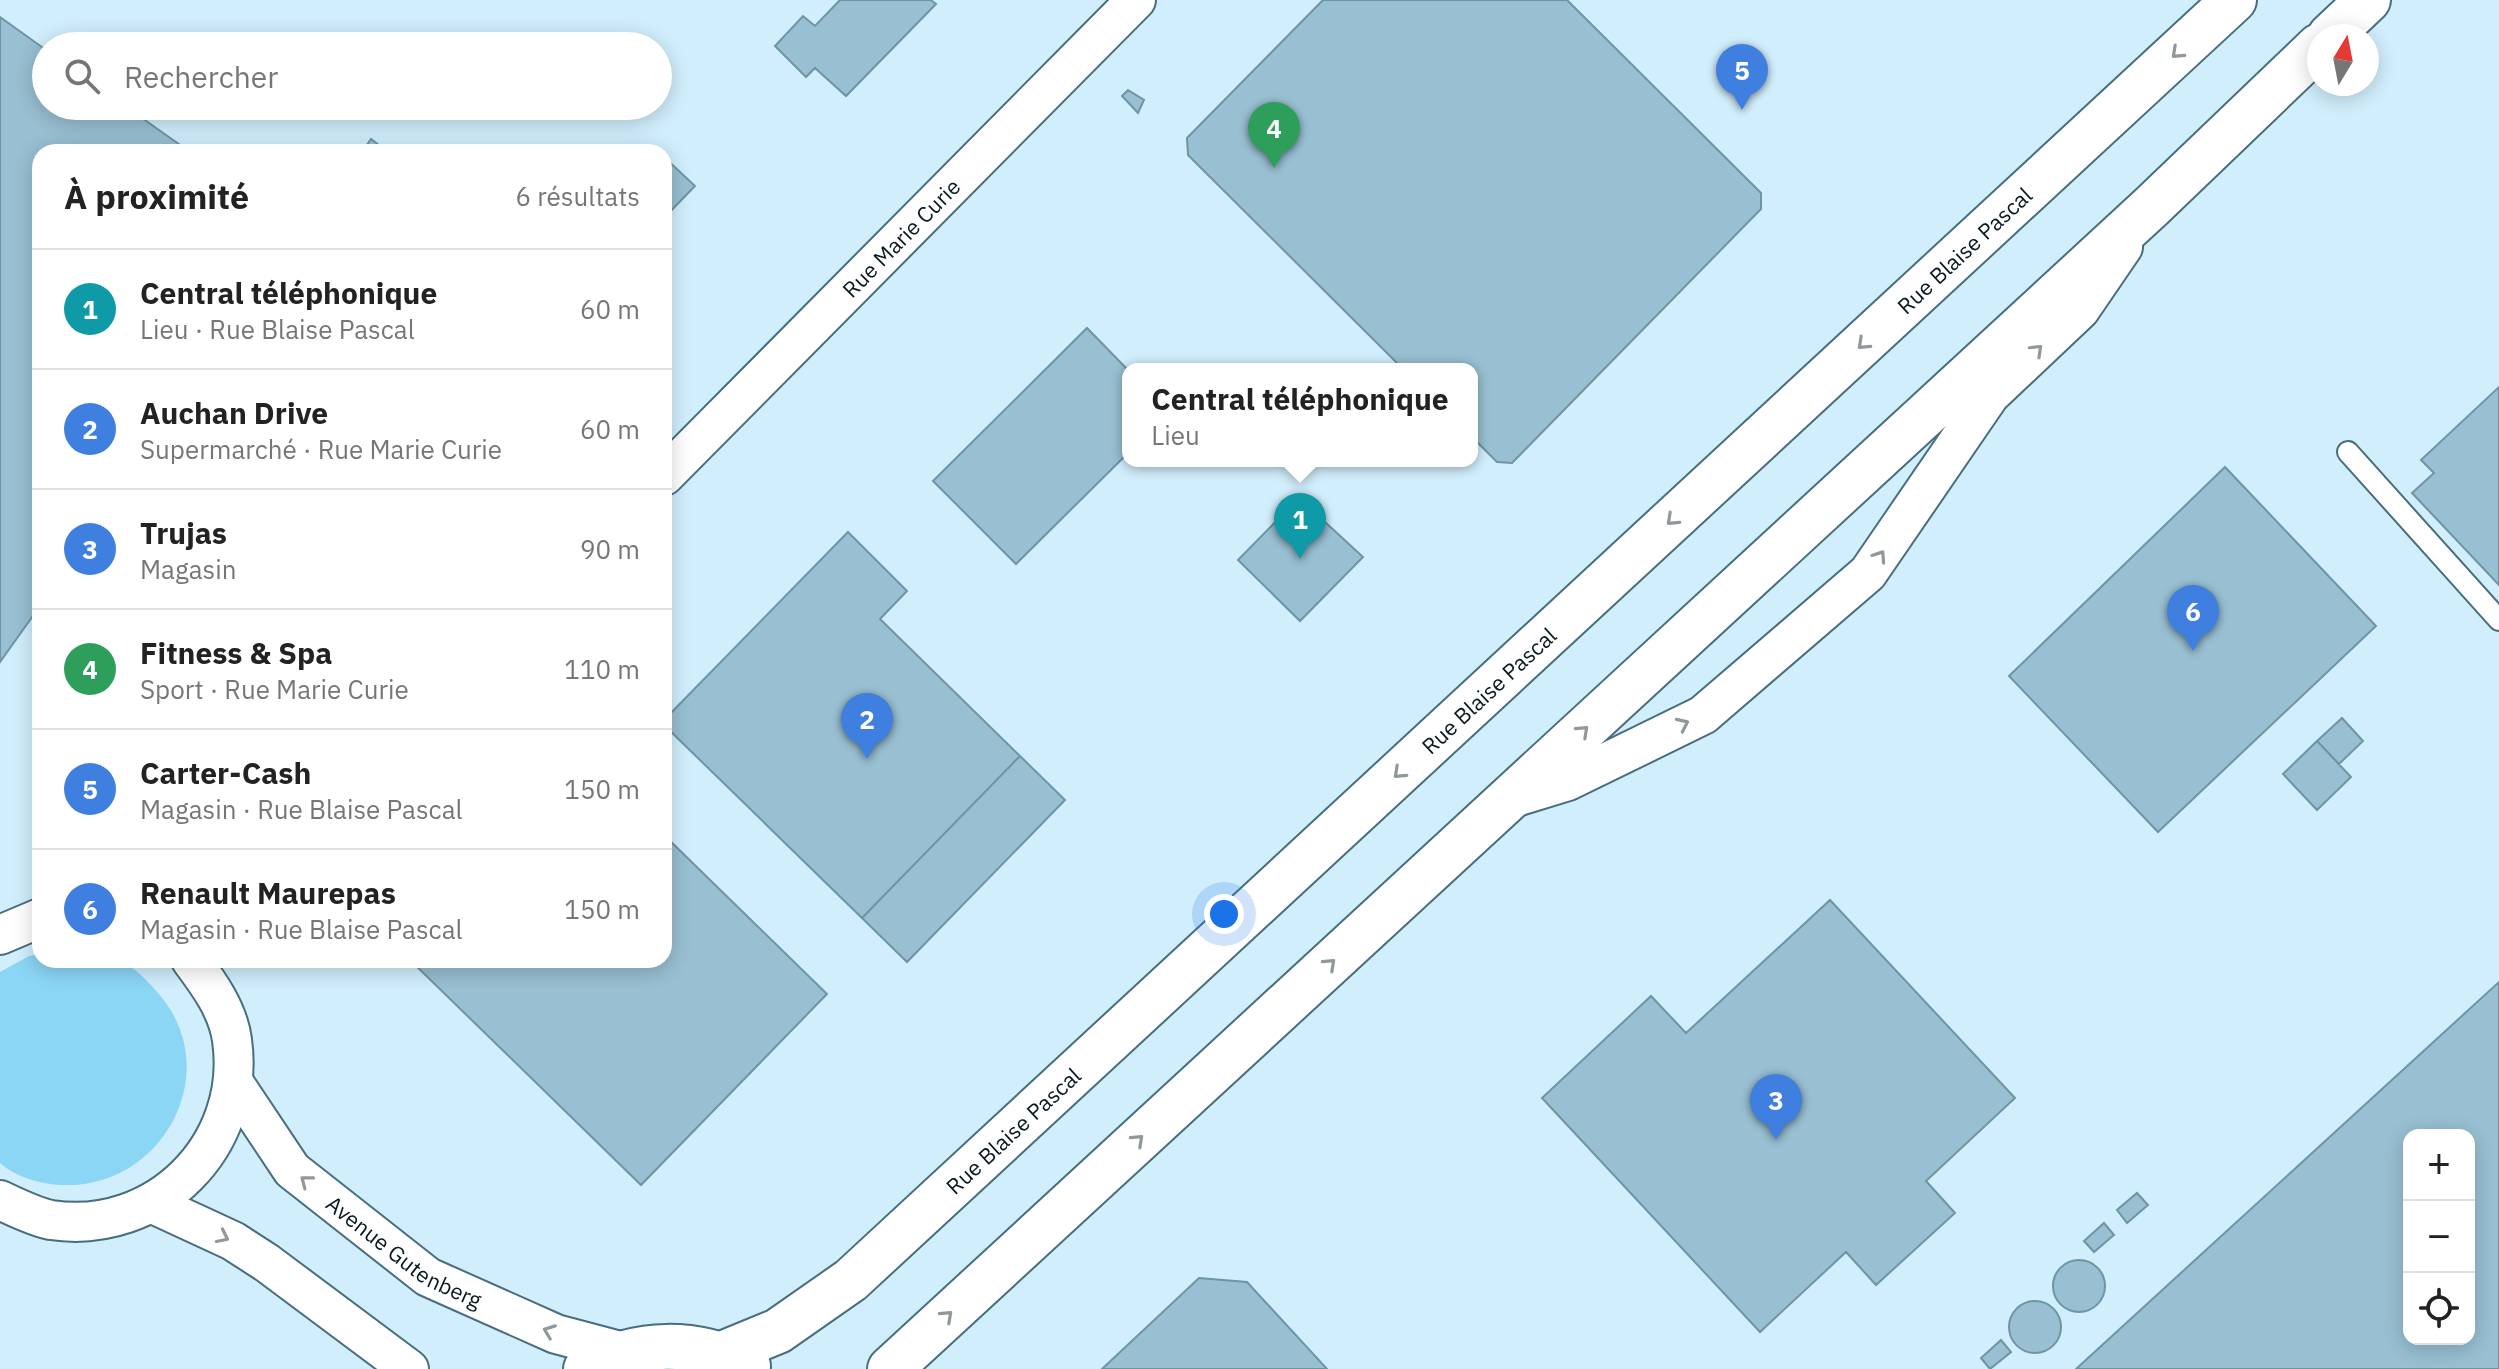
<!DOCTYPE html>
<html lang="fr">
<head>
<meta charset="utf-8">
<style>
	:root { --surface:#fff; --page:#f2f2f2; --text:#222; --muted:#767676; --line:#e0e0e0; --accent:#724f28 }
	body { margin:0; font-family:"IBM Plex Sans",sans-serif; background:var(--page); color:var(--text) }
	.controls { position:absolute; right:24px; bottom:24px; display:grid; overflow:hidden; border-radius:16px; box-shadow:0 4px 20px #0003 }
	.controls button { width:72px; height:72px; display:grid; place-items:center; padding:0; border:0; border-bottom:2px solid var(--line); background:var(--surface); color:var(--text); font:40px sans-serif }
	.compass { position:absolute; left:2307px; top:24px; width:72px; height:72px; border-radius:50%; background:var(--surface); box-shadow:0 4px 20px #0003; rotate:10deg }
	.you { position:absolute; left:1224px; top:914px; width:28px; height:28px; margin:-20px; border:6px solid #fff; border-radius:50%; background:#1a73e8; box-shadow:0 0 0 12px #1a73e833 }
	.badge { display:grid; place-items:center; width:52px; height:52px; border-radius:50%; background:var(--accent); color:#fff; font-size:26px; font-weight:700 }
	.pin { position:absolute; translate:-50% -66px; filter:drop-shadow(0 2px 4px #0008) }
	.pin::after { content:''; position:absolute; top:42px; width:28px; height:24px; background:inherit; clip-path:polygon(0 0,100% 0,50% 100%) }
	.popup { position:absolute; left:1122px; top:363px; width:356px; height:104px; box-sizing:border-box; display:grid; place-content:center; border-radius:16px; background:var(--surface); filter:drop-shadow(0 2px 6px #0005); font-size:26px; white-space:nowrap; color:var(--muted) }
	.popup b { font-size:30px; color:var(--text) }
	.popup::after { content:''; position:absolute; left:50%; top:100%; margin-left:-16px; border:16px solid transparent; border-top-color:var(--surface) }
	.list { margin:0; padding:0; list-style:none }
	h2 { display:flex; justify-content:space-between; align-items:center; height:104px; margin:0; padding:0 32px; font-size:34px }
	h2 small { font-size:26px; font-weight:400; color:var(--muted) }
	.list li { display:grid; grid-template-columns:52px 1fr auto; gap:24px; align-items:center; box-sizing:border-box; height:120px; padding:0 32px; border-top:2px solid var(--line) }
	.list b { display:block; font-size:30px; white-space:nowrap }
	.list p { margin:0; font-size:26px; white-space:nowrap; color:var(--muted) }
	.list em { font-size:26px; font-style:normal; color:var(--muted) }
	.icon { flex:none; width:44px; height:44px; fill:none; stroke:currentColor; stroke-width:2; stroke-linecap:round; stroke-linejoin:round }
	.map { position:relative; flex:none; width:2499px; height:1369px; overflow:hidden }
	.search { position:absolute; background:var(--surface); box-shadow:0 4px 20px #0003; left:32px; top:32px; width:640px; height:88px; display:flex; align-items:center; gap:20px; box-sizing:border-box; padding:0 28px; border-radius:44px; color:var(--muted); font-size:30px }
	.panel { position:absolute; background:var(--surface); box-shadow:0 4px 20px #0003; left:32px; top:144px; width:640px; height:824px; border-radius:24px }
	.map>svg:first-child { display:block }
	.built { fill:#d1eefc; fill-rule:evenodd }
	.green { fill:#8bd5f5 }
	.building { fill:#98bfd2; stroke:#6e94a6; stroke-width:2; fill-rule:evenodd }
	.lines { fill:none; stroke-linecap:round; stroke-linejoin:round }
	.service-casing { stroke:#486d7e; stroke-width:24 }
	.minor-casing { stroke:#486d7e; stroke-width:42 }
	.tertiary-casing { stroke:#486d7e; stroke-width:48 }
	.service { stroke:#fff; stroke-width:20 }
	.minor { stroke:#fff; stroke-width:38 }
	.tertiary { stroke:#fff; stroke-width:44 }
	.oneway { stroke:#90989a }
	.labels { text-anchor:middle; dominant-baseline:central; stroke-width:7; stroke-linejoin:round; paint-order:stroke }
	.street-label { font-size:22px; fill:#09191f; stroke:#e6f6fe }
</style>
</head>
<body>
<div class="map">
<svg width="2499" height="1369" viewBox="0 0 2499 1369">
	<rect width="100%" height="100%" fill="#e6f6fe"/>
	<path class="built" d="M0 0H2499V1369H0ZM2319 36H2367V84H2319ZM46 46H658V106H46ZM40 152H664V960H40ZM1128 369H1472V461H1128ZM2409 1135H2469V1339H2409Z"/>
	<path class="green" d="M40 954V960C63 960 91 956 114 960 131 963 146 979 157 992 227 1069 164 1189 62 1185 41 1184 17 1178 0 1163V972L29 956Z"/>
	<path class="building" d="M840 0H931L936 4 846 96 815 68 806 77 775 46 803 16 815 26Z
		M1323 0H1567L1761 193V209L1512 463 1497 462 1472 437V369H1403L1188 155 1187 138Z
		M0 17 46 50V106H125L190 152H40V606L0 662Z
		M1128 90 1144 100 1138 113 1122 96Z
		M371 139 388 152H362Z
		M664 157 695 186 664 218Z
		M1087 328 1128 370V453L1016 564 933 481Z
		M2499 387V585L2412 493 2434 473 2421 460Z
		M2225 467 2376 626 2158 832 2009 676Z
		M1299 498 1363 557 1300 621 1238 560Z
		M848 532 907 591 880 619 1020 756 862 918 664 725V720Z
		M2342 718 2363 741 2339 764 2317 741Z
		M2317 741 2351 777 2317 810 2283 774Z
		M1020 756 1065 800 907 962 862 918Z
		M664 835 827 994 641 1185 410 960H664Z
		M1830 900 2015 1098 1926 1181 1955 1213 1876 1285 1846 1252 1760 1332 1542 1098 1651 996 1686 1033Z
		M2499 982V1369H2076L2206 1250ZM2409 1135H2469V1339H2409Z
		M2137 1193 2148 1205 2127 1223 2117 1210Z
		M2104 1223 2114 1235 2094 1252 2084 1241Z
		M2053 1286a26 26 0 1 1 52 0a26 26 0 1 1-52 0Z
		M1199 1278 1247 1282 1327 1369H1102Z
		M2009 1327a26 26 0 1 1 52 0a26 26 0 1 1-52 0Z
		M2001 1340 2011 1352 1990 1369 1981 1358Z"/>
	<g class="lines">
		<g class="service-casing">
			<path id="service" d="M2348 452 2499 620"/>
		</g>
		<g class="minor-casing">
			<g id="minor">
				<path id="s1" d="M664 476 1136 0"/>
				<path d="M1509 799 1568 781 1703 715 1868 573 1990 395 2080 310 2123 247"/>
				<path d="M0 935 40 918"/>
				<path id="s2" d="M234 1083 292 1170 428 1277 556 1334 624 1352"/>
				<path d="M0 1200C15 1207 35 1217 51 1220 157 1236 247 1145 232 1040 228 1010 209 984 191 960"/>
				<path d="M153 1204 233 1241 267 1263 409 1369"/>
			</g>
		</g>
		<g class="tertiary-casing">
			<g id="tertiary">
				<path d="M2330 36 2368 0"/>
				<path id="s3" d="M722 1354 778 1331 851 1280 2234 0"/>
				<path d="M586 1369C638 1340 695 1340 748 1366"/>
				<path d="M890 1369 2151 207 2319 46"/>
			</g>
		</g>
		<use href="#service" class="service"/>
		<use href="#minor" class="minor"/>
		<use href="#tertiary" class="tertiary"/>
	</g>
	<defs><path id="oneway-chevron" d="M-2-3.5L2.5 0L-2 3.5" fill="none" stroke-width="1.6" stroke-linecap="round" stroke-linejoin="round" transform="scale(2)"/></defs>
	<g class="oneway">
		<use href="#oneway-chevron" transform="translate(2177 53) rotate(137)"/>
		<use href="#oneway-chevron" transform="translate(1863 344) rotate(137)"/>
		<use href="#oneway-chevron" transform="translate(2037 350) rotate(-44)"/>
		<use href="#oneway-chevron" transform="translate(1672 520) rotate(137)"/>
		<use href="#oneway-chevron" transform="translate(1880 556) rotate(-56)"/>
		<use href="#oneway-chevron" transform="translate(1683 724) rotate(-25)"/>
		<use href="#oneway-chevron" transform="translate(1583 731) rotate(-43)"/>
		<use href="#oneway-chevron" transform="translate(1399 773) rotate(137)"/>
		<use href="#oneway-chevron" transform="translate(1330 964) rotate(-43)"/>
		<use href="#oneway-chevron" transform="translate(1138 1140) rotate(-43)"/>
		<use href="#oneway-chevron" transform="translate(306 1181) rotate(-142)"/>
		<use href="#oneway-chevron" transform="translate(223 1237) rotate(26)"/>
		<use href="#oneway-chevron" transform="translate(947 1316) rotate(-43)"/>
		<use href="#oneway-chevron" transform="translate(549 1331) rotate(-159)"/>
	</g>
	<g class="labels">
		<g class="street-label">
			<text stroke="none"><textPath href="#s1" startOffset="336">Rue Marie Curie</textPath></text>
			<text stroke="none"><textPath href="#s3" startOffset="1666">Rue Blaise Pascal</textPath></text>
			<text stroke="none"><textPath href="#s3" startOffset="1018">Rue Blaise Pascal</textPath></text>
			<text stroke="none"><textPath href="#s3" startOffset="370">Rue Blaise Pascal</textPath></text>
			<text stroke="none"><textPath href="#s2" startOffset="244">Avenue Gutenberg</textPath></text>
		</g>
	</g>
</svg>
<div class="controls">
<button>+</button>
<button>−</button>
<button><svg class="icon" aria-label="locate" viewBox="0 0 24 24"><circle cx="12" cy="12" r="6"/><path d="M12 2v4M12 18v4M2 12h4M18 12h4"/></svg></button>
</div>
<svg class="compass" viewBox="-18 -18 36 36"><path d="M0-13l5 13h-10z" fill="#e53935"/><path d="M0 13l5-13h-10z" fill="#767676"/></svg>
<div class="you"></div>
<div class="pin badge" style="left:1300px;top:559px;background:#0f9aa8">1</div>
<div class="popup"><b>Central téléphonique</b>Lieu</div>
<div class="pin badge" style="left:867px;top:759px;background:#3f7fe0">2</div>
<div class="pin badge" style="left:1776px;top:1140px;background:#3f7fe0">3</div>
<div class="pin badge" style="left:1274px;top:168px;background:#2e9e5b">4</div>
<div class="pin badge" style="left:1742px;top:110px;background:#3f7fe0">5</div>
<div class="pin badge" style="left:2193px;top:651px;background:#3f7fe0">6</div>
<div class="search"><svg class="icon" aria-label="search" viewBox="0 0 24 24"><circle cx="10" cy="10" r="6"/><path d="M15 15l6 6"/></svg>Rechercher</div>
<section class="panel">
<h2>À proximité<small>6 résultats</small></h2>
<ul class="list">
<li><span class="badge" style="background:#0f9aa8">1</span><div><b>Central téléphonique</b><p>Lieu · Rue Blaise Pascal</p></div><em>60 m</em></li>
<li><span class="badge" style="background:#3f7fe0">2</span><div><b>Auchan Drive</b><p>Supermarché · Rue Marie Curie</p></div><em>60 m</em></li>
<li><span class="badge" style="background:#3f7fe0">3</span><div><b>Trujas</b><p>Magasin</p></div><em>90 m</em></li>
<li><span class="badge" style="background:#2e9e5b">4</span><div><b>Fitness &amp; Spa</b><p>Sport · Rue Marie Curie</p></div><em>110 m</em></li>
<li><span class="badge" style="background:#3f7fe0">5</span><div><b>Carter-Cash</b><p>Magasin · Rue Blaise Pascal</p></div><em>150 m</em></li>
<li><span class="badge" style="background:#3f7fe0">6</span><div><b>Renault Maurepas</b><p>Magasin · Rue Blaise Pascal</p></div><em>150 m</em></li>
</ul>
</section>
</div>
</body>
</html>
